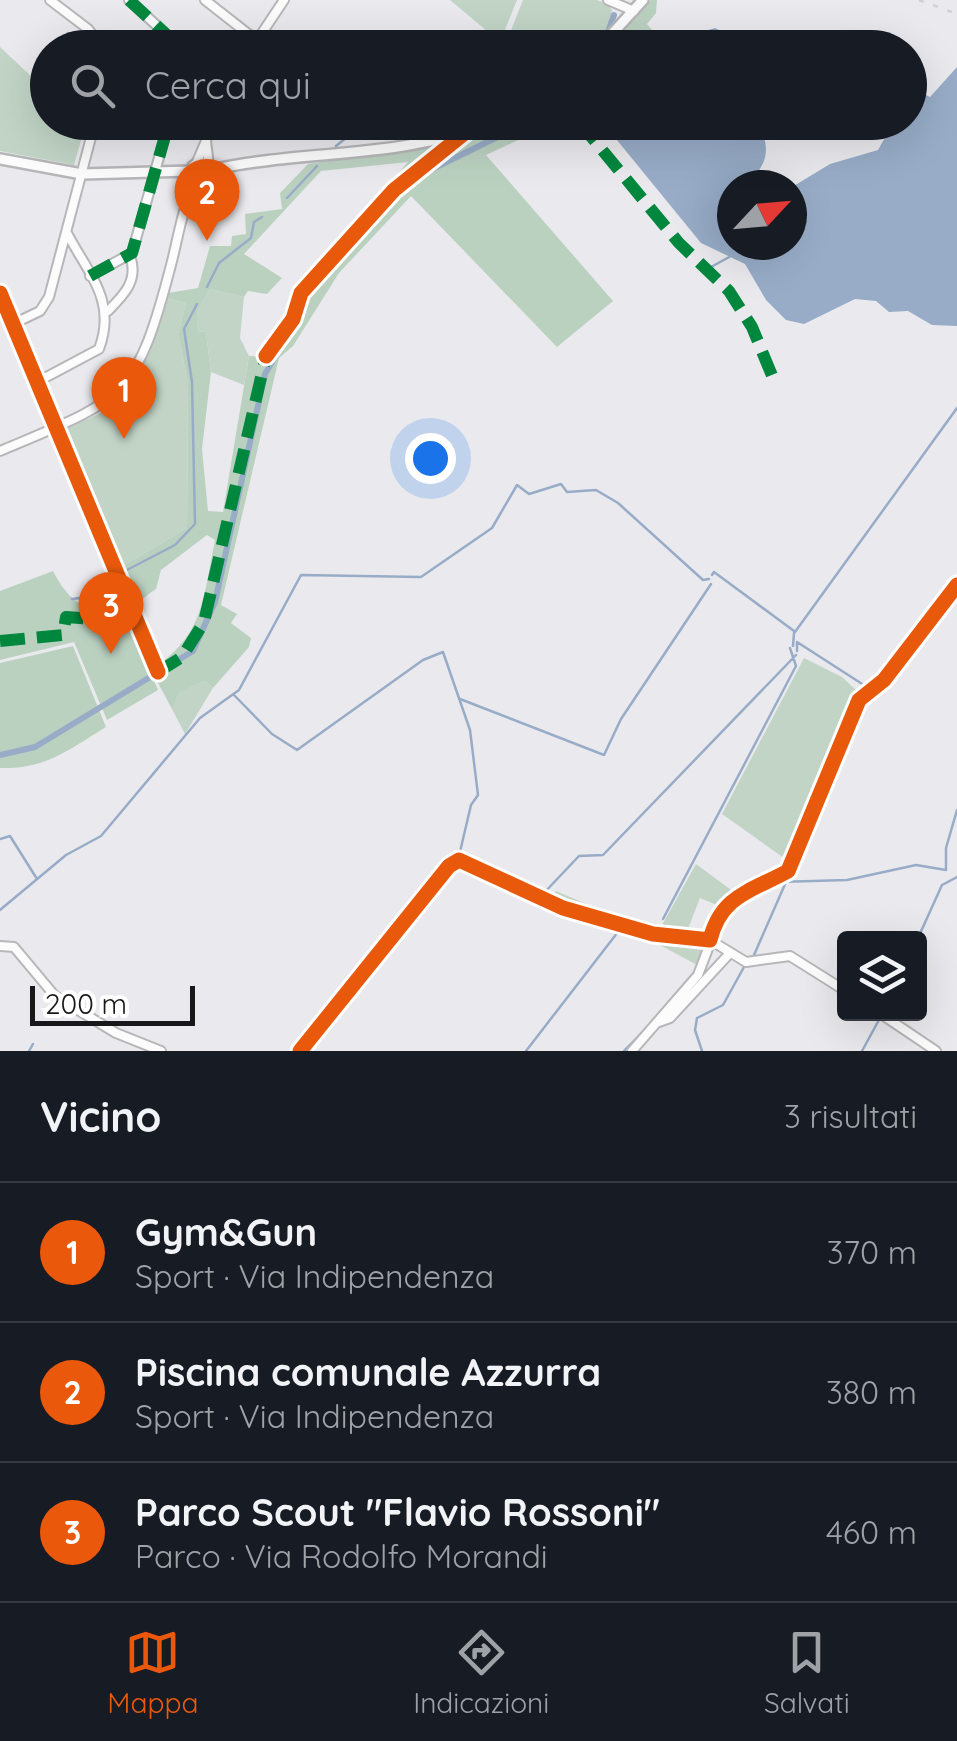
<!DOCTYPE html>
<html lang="it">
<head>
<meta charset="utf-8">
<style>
	:root { --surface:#171b24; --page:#20242c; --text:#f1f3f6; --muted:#9ea1a6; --line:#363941; --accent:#ea580c }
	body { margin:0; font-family:Quicksand,sans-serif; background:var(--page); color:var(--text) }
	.controls { position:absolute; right:30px; bottom:30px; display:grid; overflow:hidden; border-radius:10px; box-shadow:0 10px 40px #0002 }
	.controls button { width:90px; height:90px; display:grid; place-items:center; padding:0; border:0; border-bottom:2px solid var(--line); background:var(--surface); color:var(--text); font:50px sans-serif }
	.compass { position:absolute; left:717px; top:170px; width:90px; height:90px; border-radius:50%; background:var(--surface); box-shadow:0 10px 40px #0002; rotate:64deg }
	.scale { position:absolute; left:30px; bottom:25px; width:165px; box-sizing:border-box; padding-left:10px; border:5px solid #18181b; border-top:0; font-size:28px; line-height:35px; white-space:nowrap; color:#18181b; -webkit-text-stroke:8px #fff; paint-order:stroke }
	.you { position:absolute; left:430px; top:458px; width:35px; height:35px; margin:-25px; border:8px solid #fff; border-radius:50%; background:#1a73e8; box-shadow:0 0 0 15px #1a73e833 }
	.badge { display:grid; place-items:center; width:65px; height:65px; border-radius:50%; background:var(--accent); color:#fff; font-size:32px; font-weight:700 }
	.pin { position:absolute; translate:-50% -82px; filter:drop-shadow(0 2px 5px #0008) }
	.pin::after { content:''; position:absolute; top:52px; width:35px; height:30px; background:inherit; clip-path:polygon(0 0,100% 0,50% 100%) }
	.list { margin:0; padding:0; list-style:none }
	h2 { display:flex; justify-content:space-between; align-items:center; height:130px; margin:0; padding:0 40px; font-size:42px }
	h2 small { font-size:32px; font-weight:400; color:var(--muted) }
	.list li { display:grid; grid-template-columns:65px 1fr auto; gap:30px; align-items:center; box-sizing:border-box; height:140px; padding:0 40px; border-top:2px solid var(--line) }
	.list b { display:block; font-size:38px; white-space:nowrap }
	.list p { margin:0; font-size:32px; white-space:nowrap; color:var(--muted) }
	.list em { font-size:32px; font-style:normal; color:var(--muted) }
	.icon { flex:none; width:55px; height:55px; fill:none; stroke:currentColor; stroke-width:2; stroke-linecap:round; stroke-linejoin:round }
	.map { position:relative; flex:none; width:957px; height:1051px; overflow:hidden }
	.search { position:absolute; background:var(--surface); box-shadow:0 10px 40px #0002; left:30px; right:30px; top:30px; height:110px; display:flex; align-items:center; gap:25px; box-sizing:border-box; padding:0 35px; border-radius:55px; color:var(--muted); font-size:38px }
	.sheet { height:550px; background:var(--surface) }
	nav { display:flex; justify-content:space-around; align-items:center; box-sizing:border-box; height:140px; border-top:2px solid var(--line); background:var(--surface); font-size:28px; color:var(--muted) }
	nav a { display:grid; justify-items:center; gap:5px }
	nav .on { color:var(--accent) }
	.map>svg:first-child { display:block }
	.green { fill:#c1d4c6 }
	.forest { fill:#bbd1c0; fill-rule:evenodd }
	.water { fill:#98acc7 }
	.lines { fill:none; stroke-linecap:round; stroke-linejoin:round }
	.stream { stroke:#98acc7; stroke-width:2.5 }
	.canal { stroke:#98acc7; stroke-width:6 }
	.minor-casing { stroke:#b7b7ba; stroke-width:12 }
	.major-casing { stroke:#b7b7ba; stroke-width:14 }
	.minor { stroke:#fcfcfc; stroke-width:8 }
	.major { stroke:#fcfcfc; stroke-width:9 }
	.rail { stroke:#d0d0d1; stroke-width:2.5; stroke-dasharray:5 10; stroke-linecap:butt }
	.quiet { stroke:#00873e; stroke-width:12; stroke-dasharray:25 12; stroke-linecap:butt }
	.cycleway-casing { stroke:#fff; stroke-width:21 }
	.cycleway { stroke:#e8590c; stroke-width:15 }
</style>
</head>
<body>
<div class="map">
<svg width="957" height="1051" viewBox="0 0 957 1051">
	<rect width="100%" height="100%" fill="#eaeaee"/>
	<path class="green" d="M450 0H517L500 42Z
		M523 0H597L610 5 616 25 593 47 504 48Z
		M0 47 47 91 48 122 86 123 74 165 0 151Z
		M210 289 244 297 240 338 249 356 244 385 211 372 206 332 197 331V311Z
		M167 298 186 303 178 334 188 383 187 528 126 564 116 563 61 431 105 411 141 370Z
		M804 658 842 677 857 691 791 863 722 814Z
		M204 681 213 688 185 734 172 709 177 693Z
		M696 864 734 892 719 906 700 898 686 934 658 933 549 899 556 891 598 909 662 925Z
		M659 936 704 942 699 966 656 943Z"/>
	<path class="forest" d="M651 0H657L656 13 647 24 652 30 639 47H607Z
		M503 123 568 124 542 129 486 155 613 301 557 347 411 196 339 273 293 346 279 358 221 605 237 614 231 623 251 638 249 647 213 688 204 681 178 693 172 709 151 670C205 635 203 598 215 540L207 535 161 570 156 589 135 604 116 563 126 564 187 528 188 383 178 334 186 303 167 298 168 293 198 288 210 246H231L232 236 246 234 245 214 282 209 280 193 308 164 466 141ZM408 162 300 289 303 292 268 357 249 356 223 512 208 511 202 449 211 372 206 332 197 331V311L210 289 244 297 248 291 267 294 282 278 244 254 321 171Z
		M53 571C65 594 76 605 101 614L120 603 158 690 107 720 74 642 0 660V591Z
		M73 646 106 727C65 752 46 769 0 768V663Z"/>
	<path class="water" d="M715 28 754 47H684L698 33Z
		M957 67V326L932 325 908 311 889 312 876 301 855 299 804 324 786 320 766 300 745 264 701 243 603 123H785L777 133 764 137C770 158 761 169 748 185H732V245H792V187L830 164 878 150 887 134 884 123 910 122V87L930 97Z"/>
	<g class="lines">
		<path class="stream" d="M336 146 366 122
			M287 198 317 166
			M714 272 711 267 731 256
			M207 287 219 263 251 238 254 222 262 217
			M123 572 175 545 195 524 192 382 184 329 197 304
			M712 575 714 572 794 631
			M72 599 94 596 114 579
			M795 632 957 408
			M793 646 794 633
			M797 651V642L870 689
			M879 680 957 578
			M234 695 272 734 297 750 423 660 443 652 470 730 478 795 471 805 459 856 496 872
			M460 699 604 755 621 719 711 584
			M0 839 10 836 37 879
			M502 874 522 884
			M778 882 847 880 916 865 946 870V848L957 810
			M761 887 773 883
			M523 893 575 916
			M542 895 579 856 603 855 796 655
			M0 910 66 855 101 836 200 718 239 690 301 575 421 577 492 528 517 485 529 494 561 484 567 492 596 490 618 503 703 580 709 579
			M663 919 796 666 790 648
			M918 938 942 885 957 877
			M754 955 786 882
			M29 1051 33 1044
			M526 1051 621 928
			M624 1051 647 1028
			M702 1051 695 1030 697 1018 723 1005 744 967
			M862 1051 880 1018"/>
		<path class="canal" d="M608 32 614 15
			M357 236 416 177 528 122
			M0 755 35 747 193 651 215 602 265 374 298 318 310 285"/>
		<g class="minor-casing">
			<path id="minor" d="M50 0 88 29 103 48
				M129 0 181 48
				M205 0 256 40
				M608 0 634 11
				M151 48 163 32
				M252 48 284 0
				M206 141 209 166
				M196 164 214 122
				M90 276 132 253 169 122
				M0 293 158 672
				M108 311C124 295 139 280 130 256
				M13 324 40 311 49 297 95 122
				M266 356 293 319 301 293 394 190 466 132
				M37 382 99 349C117 301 89 275 67 233
				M0 451C124 399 136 400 171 265 178 239 182 207 195 184
				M0 946 14 947 55 996 116 1033 161 1051
				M881 1014 936 1051
				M659 1022 670 1018 730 953
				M300 1051 449 866 460 860 574 912 653 934 710 940 746 962 790 956 844 990
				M632 1051 698 975 723 909 747 888 788 871 859 700 884 680 957 585"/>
		</g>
		<g class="major-casing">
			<path id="major" d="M599 48 643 0
				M0 159 82 174 190 171
				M190 174a11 11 0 1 1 22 0a11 11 0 1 1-22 0Z
				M211 170C303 149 402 160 490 122"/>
		</g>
		<use href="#minor" class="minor"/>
		<use href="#major" class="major"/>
		<path class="rail" d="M919 0 957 14"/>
		<path class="quiet" d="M129 0 181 48
			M579 122 679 243 729 291 752 327 773 378
			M90 276 132 253 169 122
			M0 641 63 635 66 617 95 619 128 600
			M158 672 182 657 204 622 266 356"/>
		<g class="cycleway-casing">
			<path id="cycleway" d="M0 293 158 672
				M266 356 293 319 301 293 394 190 466 132
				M300 1051 449 866 459 860 563 908 653 934 710 940C721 895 752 891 788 871L859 700 884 680 957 585"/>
		</g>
		<use href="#cycleway" class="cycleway"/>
	</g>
</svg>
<div class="controls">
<button><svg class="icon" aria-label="layers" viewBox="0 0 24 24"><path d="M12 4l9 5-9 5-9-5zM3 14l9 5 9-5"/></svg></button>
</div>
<svg class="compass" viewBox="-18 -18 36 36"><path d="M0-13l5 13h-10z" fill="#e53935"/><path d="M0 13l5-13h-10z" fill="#9ea1a6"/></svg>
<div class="scale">200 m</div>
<div class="you"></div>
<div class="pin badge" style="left:124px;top:439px">1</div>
<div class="pin badge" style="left:207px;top:241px">2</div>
<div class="pin badge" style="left:111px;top:654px">3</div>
<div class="search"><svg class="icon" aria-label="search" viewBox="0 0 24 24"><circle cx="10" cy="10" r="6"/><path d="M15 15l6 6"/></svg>Cerca qui</div>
</div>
<section class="sheet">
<h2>Vicino<small>3 risultati</small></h2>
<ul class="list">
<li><span class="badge">1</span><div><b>Gym&amp;Gun</b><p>Sport · Via Indipendenza</p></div><em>370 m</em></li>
<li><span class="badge">2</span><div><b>Piscina comunale Azzurra</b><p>Sport · Via Indipendenza</p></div><em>380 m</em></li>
<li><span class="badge">3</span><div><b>Parco Scout &quot;Flavio Rossoni&quot;</b><p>Parco · Via Rodolfo Morandi</p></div><em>460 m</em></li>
</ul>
</section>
<nav>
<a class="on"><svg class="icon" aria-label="map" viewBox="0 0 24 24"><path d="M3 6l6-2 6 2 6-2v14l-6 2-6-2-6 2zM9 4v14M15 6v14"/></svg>Mappa</a>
<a><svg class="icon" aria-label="directions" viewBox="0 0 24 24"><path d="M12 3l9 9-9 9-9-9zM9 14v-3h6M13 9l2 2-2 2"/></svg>Indicazioni</a>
<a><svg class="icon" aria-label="saved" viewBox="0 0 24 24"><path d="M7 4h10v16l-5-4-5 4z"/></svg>Salvati</a>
</nav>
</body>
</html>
